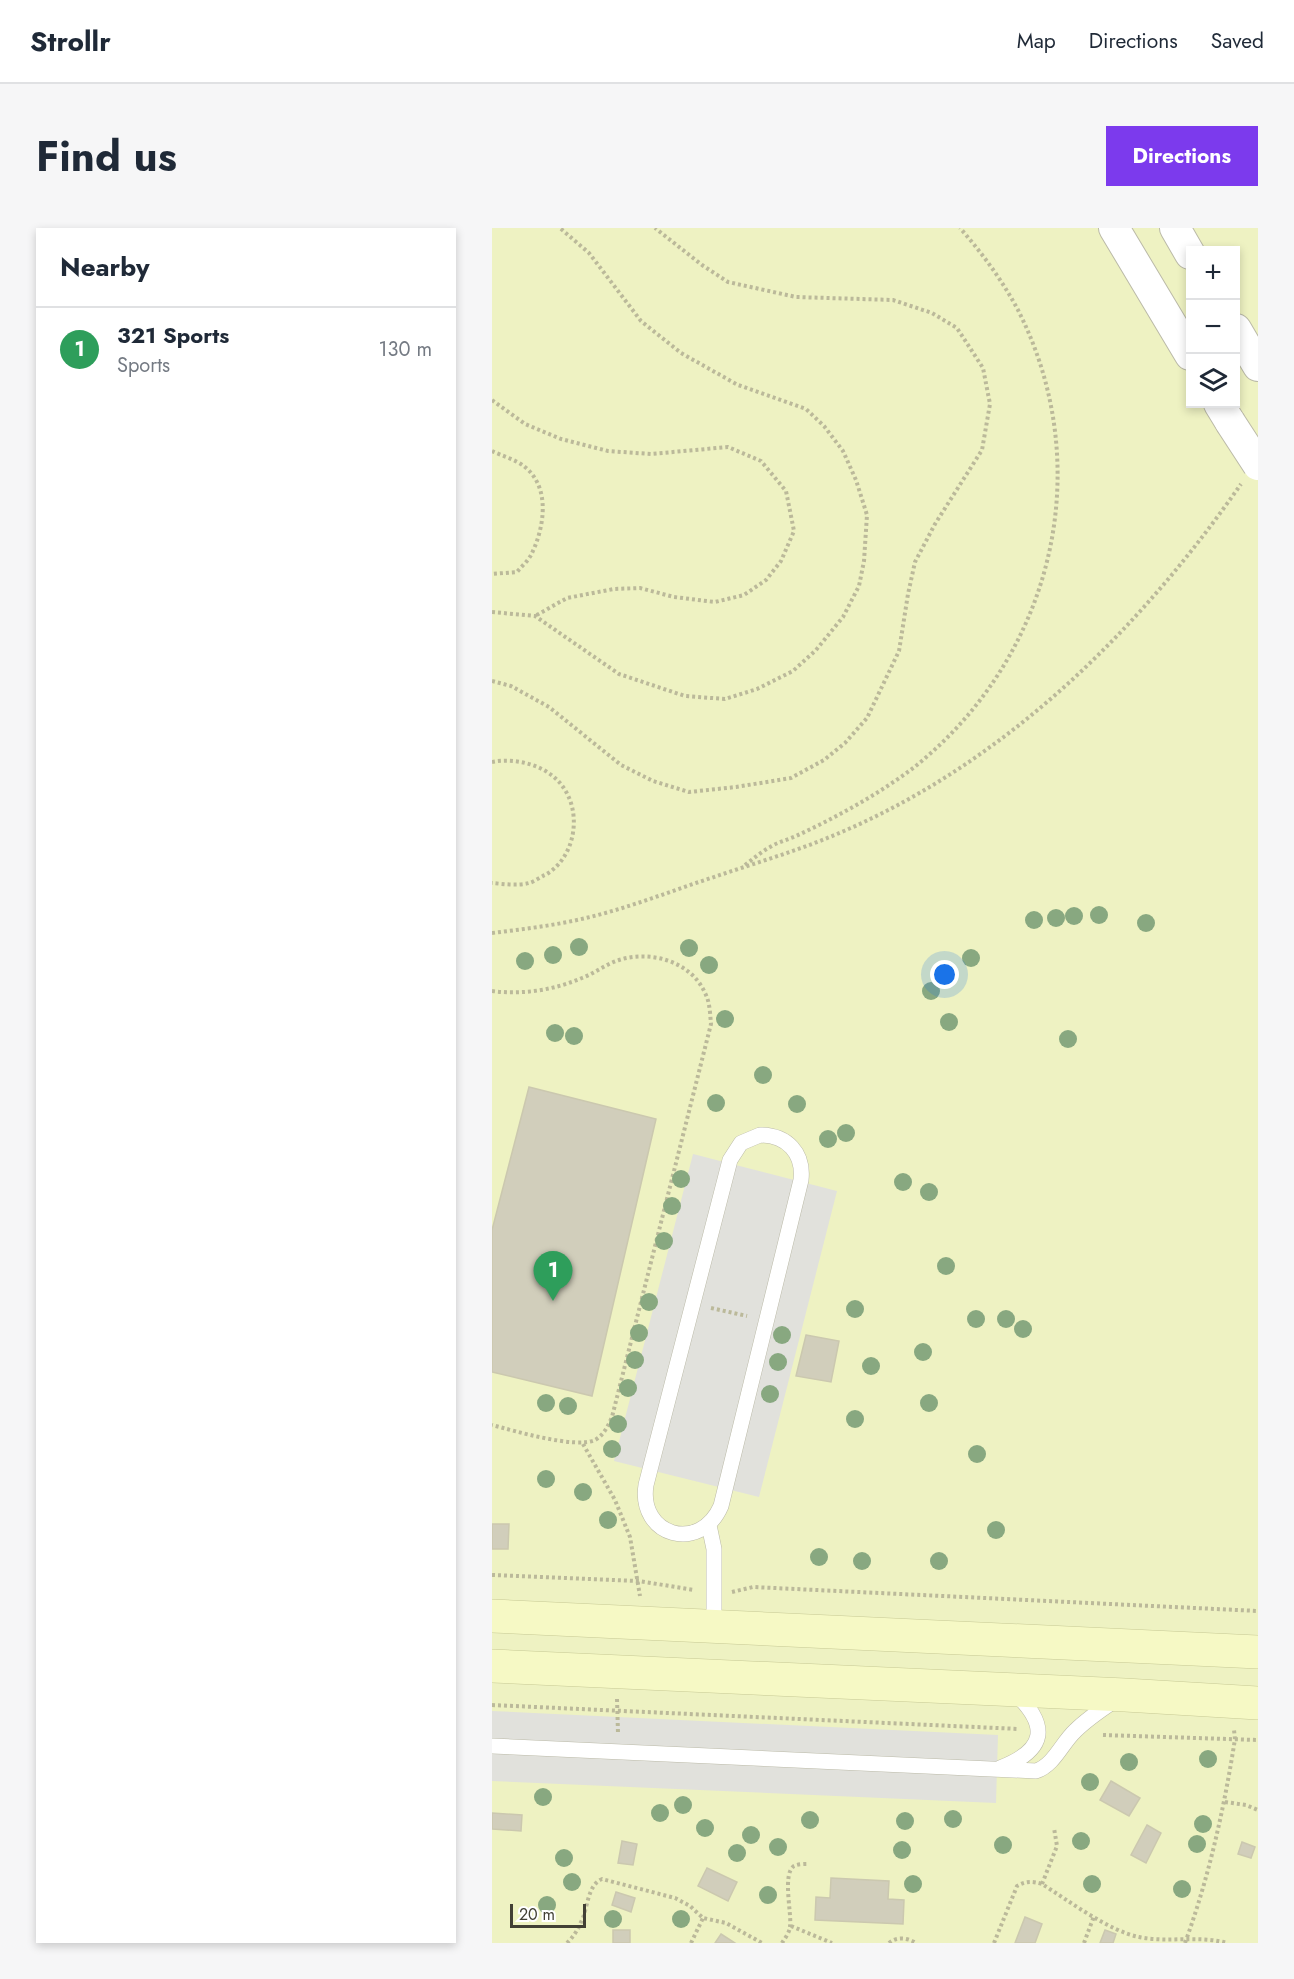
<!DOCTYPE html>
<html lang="en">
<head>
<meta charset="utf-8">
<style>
	:root { --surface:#fff; --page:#f6f6f7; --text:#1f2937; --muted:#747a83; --line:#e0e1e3; --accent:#7c3aed }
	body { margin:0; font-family:Jost,sans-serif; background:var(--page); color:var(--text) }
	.controls { position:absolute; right:18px; top:18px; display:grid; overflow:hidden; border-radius:0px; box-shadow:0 3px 9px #0003 }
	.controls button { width:54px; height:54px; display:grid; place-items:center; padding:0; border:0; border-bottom:2px solid var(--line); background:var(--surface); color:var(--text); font:30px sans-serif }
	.scale { position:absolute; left:18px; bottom:15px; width:76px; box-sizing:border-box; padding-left:6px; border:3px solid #424035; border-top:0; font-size:16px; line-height:21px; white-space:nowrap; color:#424035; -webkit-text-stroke:4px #fff; paint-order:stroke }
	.you { position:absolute; left:453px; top:747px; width:21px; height:21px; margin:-15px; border:4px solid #fff; border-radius:50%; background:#1a73e8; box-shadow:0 0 0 9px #1a73e833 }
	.badge { display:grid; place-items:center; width:39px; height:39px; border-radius:50%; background:var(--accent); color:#fff; font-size:20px; font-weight:700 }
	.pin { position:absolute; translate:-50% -50px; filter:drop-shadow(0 2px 3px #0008) }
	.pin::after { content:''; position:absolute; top:32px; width:21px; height:18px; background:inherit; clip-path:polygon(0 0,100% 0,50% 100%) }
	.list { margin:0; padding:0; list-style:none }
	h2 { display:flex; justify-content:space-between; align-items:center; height:78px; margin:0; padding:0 24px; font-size:26px }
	h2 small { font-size:20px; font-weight:400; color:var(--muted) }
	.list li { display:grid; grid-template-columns:39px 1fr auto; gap:18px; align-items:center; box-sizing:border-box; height:84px; padding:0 24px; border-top:2px solid var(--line) }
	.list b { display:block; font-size:22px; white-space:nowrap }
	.list p { margin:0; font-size:20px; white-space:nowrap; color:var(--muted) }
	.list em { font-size:20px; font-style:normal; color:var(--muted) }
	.icon { flex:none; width:33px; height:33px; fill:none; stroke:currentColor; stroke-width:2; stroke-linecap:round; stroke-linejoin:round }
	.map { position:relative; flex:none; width:766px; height:1715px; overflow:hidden; border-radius:0px }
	header { display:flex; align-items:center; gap:36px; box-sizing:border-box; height:84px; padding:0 30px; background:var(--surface); border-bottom:2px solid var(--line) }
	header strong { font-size:28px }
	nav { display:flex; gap:33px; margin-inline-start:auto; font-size:21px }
	.intro { display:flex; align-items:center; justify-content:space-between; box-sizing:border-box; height:144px; padding:0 36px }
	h1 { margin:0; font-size:42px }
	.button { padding:15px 27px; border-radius:0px; background:var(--accent); color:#fff; font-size:21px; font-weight:700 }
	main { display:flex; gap:36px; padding:0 36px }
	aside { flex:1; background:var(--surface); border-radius:0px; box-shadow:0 3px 9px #0003 }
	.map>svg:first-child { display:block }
	.sand { fill:#eef2c2; fill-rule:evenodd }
	.parking { fill:#e1e1dc }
	.building { fill:#d1cebb; stroke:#cbc8af; stroke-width:1.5 }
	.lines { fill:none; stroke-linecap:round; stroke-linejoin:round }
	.lane-casing { stroke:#bbbaa8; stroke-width:16 }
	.street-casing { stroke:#bbbaa8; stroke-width:32 }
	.secondary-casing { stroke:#c7c995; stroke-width:34 }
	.path { stroke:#bbb99a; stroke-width:4; stroke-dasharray:3 3; stroke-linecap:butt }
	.lane { stroke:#fff; stroke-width:15 }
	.street { stroke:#fff; stroke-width:30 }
	.secondary { stroke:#f6f9c5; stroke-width:33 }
	.street-bridge-casing { stroke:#bbbaa8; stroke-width:32; stroke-linecap:butt }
	.street-bridge { stroke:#fff; stroke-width:30 }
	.tree { fill:#88a880 }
</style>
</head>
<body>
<header>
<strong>Strollr</strong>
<nav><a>Map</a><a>Directions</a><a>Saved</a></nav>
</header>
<div class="intro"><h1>Find us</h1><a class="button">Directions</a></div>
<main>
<aside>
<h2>Nearby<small></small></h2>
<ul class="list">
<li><span class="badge" style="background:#2e9e5b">1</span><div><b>321 Sports</b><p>Sports</p></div><em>130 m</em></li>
</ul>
</aside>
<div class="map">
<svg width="766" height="1715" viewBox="0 0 766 1715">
	<rect width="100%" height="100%" fill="#f0f0e4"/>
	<path class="sand" d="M0 0H766V1715H0ZM698 22H744V176H698Z"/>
	<path class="parking" d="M201 926 345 963 267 1269 122 1233Z
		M0 1483 506 1507 504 1575 0 1553Z"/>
	<path class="building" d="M37 859 164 891 100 1168 0 1144V1002Z
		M314 1107 347 1113 339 1154 304 1148Z
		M0 1296H17L16 1321H0Z
		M619 1553 648 1570 637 1588 608 1572Z
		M0 1585 30 1587 29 1603 0 1601Z
		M655 1597 669 1605 654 1635 639 1627Z
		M130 1613 145 1616 141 1637 126 1635Z
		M750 1614 763 1619 759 1630 746 1626Z
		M215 1640 245 1654 236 1673 206 1658Z
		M339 1650 397 1653 396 1671 412 1672 411 1696 323 1692 324 1669 338 1670Z
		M124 1664 143 1670 139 1684 120 1677Z
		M533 1689 550 1696 543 1715H523Z
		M121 1702H138V1715H121Z
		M613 1702 624 1706 621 1715H608Z
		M229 1706 243 1715H223Z"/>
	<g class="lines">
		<g class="lane-casing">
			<path id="lane" d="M268 907C295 907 312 925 309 952L229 1278C208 1326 146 1308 154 1257L238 932 249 915Z
				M217 1297 222 1321V1398
				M0 1518 544 1543C562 1537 570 1515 583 1503 596 1490 610 1481 625 1471
				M508 1540C554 1522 558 1498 522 1464"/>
		</g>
		<g class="street-casing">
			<path id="street" d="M622 0 698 127
				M683 0 698 26
				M744 101 766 138
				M727 176 738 194"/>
		</g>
		<g class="secondary-casing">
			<path id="secondary" d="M0 1388 766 1424
				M0 1438 633 1467 766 1475"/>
		</g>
		<path class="path" d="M0 172 33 196 69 211 116 223 159 226 236 219 269 233 294 263 302 303 289 333 274 352 252 367 223 374 182 369 148 360 122 361 75 370 43 388
			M0 223C10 228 25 232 33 239 59 260 52 300 40 325 37 332 30 338 25 344L0 346
			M0 384 43 388 127 446 193 468 233 471 265 461 301 443 324 422 351 389 367 358 372 333 375 287 364 252 351 223 332 198 314 181 246 157 189 125 149 93 97 25 68 0
			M0 453 19 458 57 479 129 537 161 553 197 564 244 559 299 550 332 532 353 515 375 490 407 423 416 366 423 334 443 296 490 222 498 176 491 140 465 100 440 85 401 72 304 69 236 54 210 37 163 0
			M0 534C25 529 59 538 73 562 90 589 82 631 53 647 48 649 42 654 37 655 26 658 11 656 0 655
			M253 637C261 631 269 624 278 619 286 614 295 612 304 608 345 589 389 565 425 537 561 426 606 240 526 82 510 52 490 25 468 0
			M0 705C33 701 66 697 98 689 139 679 179 663 219 650 263 635 309 622 352 603 516 532 648 401 749 256
			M0 763C30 767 62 762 90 750 103 745 114 736 127 732 158 722 199 733 213 765 218 774 218 786 219 796L120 1189C116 1198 112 1207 103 1212 83 1221 23 1203 0 1197
			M219 1080 255 1088
			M91 1216 123 1272 138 1309 148 1368
			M0 1347 147 1353 202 1362
			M240 1364 261 1359 766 1383
			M125 1471 126 1505
			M0 1477 527 1501
			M611 1507 766 1512
			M733 1574 754 1577 766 1582
			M550 1656 565 1618 562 1600
			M299 1698 340 1715
			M75 1715C81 1709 86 1702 89 1694 96 1681 95 1657 110 1651L183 1670 198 1678 211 1690 234 1695 270 1715
			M199 1715 211 1690
			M290 1715C293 1710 298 1704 298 1698 300 1686 290 1646 302 1638 306 1636 312 1636 316 1636
			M397 1715C405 1708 416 1710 424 1715
			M502 1715 525 1658C534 1653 540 1653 550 1656 577 1673 617 1703 647 1709 676 1715 706 1707 735 1715
			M592 1715 602 1688
			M693 1715C717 1649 732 1581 743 1511L742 1502"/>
		<use href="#lane" class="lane"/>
		<use href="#street" class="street"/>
		<use href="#secondary" class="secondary"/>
		<g class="street-bridge-casing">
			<path id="street-bridge" d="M738 194 766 237"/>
		</g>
		<use href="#street-bridge" class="street-bridge"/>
	</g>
	<g class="tree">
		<circle cx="607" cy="687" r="9"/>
		<circle cx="582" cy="688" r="9"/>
		<circle cx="564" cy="690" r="9"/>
		<circle cx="542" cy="692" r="9"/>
		<circle cx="654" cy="695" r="9"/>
		<circle cx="87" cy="719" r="9"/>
		<circle cx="197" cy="720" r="9"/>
		<circle cx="61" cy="727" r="9"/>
		<circle cx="479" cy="730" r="9"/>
		<circle cx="33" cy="733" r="9"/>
		<circle cx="217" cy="737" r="9"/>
		<circle cx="439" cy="763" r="9"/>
		<circle cx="233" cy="791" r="9"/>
		<circle cx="457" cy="794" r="9"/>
		<circle cx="63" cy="805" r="9"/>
		<circle cx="82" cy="808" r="9"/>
		<circle cx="576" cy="811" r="9"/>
		<circle cx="271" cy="847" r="9"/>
		<circle cx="224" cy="875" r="9"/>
		<circle cx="305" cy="876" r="9"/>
		<circle cx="354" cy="905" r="9"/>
		<circle cx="336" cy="911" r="9"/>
		<circle cx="189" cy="951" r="9"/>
		<circle cx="411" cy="954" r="9"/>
		<circle cx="437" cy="964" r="9"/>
		<circle cx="180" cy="978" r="9"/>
		<circle cx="172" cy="1013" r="9"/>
		<circle cx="454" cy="1038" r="9"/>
		<circle cx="157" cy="1074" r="9"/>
		<circle cx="363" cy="1081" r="9"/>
		<circle cx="484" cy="1091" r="9"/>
		<circle cx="514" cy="1091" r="9"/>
		<circle cx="531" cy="1101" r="9"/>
		<circle cx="147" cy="1105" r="9"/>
		<circle cx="290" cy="1107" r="9"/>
		<circle cx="431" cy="1124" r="9"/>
		<circle cx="143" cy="1132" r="9"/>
		<circle cx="286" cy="1134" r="9"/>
		<circle cx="379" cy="1138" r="9"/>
		<circle cx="136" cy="1160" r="9"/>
		<circle cx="278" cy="1166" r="9"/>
		<circle cx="54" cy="1175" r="9"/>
		<circle cx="437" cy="1175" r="9"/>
		<circle cx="76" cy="1178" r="9"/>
		<circle cx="363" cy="1191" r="9"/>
		<circle cx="126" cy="1196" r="9"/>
		<circle cx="120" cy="1221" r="9"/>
		<circle cx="485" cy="1226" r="9"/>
		<circle cx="54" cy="1251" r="9"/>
		<circle cx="91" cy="1264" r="9"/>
		<circle cx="116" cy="1292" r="9"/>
		<circle cx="504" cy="1302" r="9"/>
		<circle cx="327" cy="1329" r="9"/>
		<circle cx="370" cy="1333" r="9"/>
		<circle cx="447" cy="1333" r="9"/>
		<circle cx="716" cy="1531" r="9"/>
		<circle cx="637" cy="1534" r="9"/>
		<circle cx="598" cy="1554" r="9"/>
		<circle cx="51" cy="1569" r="9"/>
		<circle cx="191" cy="1577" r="9"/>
		<circle cx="168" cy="1585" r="9"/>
		<circle cx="461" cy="1591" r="9"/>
		<circle cx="318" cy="1592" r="9"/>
		<circle cx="413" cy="1593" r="9"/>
		<circle cx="711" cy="1596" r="9"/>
		<circle cx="213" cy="1600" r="9"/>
		<circle cx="259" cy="1607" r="9"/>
		<circle cx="589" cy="1613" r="9"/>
		<circle cx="705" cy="1616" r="9"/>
		<circle cx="511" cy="1617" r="9"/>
		<circle cx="286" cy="1619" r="9"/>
		<circle cx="410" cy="1622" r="9"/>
		<circle cx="245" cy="1625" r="9"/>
		<circle cx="72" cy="1630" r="9"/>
		<circle cx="80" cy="1654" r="9"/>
		<circle cx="421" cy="1656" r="9"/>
		<circle cx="600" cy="1656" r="9"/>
		<circle cx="690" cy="1661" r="9"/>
		<circle cx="276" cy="1667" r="9"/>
		<circle cx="55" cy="1677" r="9"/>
		<circle cx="121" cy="1691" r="9"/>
		<circle cx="189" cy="1691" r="9"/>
	</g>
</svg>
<div class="controls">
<button>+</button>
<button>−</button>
<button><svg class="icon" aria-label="layers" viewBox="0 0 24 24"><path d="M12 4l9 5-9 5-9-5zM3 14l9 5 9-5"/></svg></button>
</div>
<div class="scale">20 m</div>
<div class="you"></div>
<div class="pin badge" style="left:61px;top:1073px;background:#2e9e5b">1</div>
</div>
</main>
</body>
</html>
